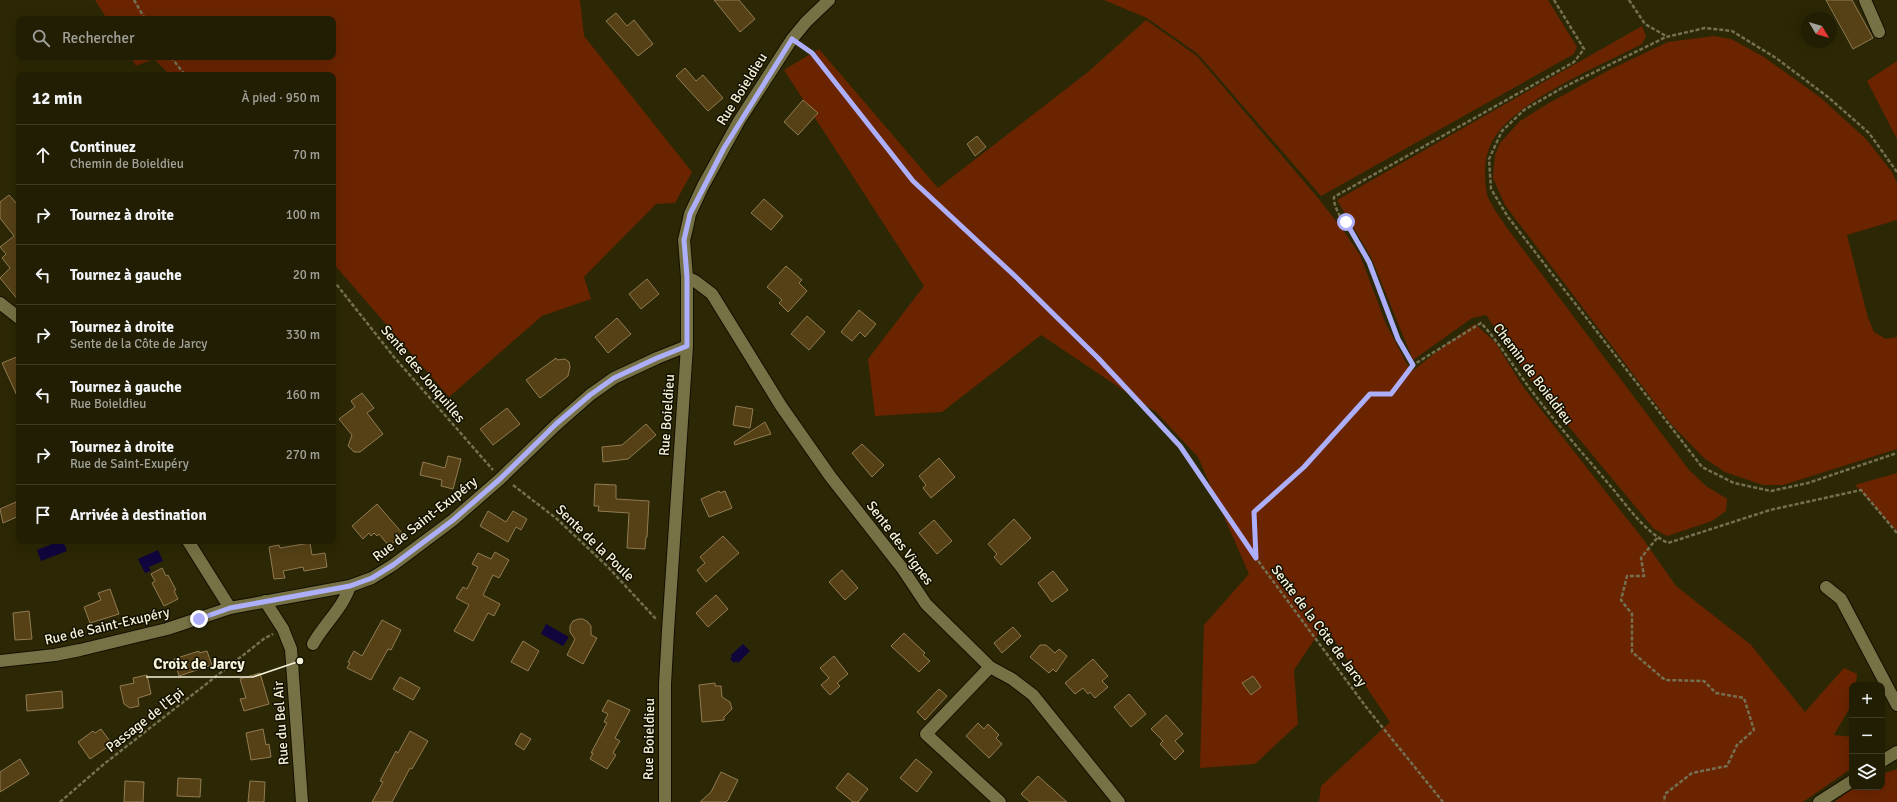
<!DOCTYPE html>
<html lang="fr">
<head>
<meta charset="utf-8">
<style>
	:root { --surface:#211e04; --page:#2d2b13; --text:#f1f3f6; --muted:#a2a29a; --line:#3e3c26 }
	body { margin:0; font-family:Signika,sans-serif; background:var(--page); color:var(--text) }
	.controls { position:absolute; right:12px; bottom:12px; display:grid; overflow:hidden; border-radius:8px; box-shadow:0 4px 16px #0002 }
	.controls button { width:36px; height:36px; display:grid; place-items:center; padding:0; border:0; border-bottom:1px solid var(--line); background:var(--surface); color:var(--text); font:20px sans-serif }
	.compass { position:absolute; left:1801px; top:12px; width:36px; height:36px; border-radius:50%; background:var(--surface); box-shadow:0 4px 16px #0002; rotate:128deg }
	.stop { position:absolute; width:12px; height:12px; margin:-9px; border:3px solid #adaffb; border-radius:50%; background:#fff }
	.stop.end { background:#adaffb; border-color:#fff; box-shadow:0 1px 4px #0008 }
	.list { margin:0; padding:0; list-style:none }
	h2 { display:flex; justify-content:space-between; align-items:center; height:52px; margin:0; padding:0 16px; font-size:17px }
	h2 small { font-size:13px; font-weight:400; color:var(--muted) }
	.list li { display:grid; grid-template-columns:26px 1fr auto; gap:12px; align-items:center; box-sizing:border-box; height:60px; padding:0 16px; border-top:1px solid var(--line) }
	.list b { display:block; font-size:15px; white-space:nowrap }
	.list p { margin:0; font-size:13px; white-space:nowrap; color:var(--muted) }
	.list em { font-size:13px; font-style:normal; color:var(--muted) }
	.icon { flex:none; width:22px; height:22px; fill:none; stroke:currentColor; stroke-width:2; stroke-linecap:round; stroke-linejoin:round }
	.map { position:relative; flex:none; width:1897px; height:802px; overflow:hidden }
	.search { position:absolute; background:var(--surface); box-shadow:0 4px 16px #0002; left:16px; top:16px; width:320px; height:44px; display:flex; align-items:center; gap:10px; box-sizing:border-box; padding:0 14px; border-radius:8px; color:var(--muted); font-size:15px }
	.panel { position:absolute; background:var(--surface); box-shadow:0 4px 16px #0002; left:16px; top:72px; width:320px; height:472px; border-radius:8px }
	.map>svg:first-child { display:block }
	.green { fill:#6b2400 }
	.water { fill:#11053d }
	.building { fill:#564116; stroke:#917b52 }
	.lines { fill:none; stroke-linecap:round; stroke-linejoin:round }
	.minor-casing { stroke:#131000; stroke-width:14 }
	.path { stroke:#747051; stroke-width:2.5; stroke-dasharray:4 2; stroke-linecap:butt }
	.minor { stroke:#777245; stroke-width:12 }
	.route { stroke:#adaffb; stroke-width:5 }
	.labels { text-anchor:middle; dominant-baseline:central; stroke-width:3; stroke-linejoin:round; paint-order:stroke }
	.street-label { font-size:14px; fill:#f4f2da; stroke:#131001 }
	.leader { fill:none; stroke:#f4f2da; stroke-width:1.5 }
	.callout-dot { fill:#f4f2da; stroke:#131001; stroke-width:1.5 }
	.callout-label { font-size:15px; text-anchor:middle; font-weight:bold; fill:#f4f2da; stroke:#131001; stroke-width:3; stroke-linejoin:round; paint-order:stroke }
</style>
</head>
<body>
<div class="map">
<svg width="1897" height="802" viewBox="0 0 1897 802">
	<rect width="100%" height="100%" fill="#2c2805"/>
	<path class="green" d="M95 0H580L584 36 692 172 675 203 656 204 584 277 591 299 542 316 449 397 333 263V75H170L154 59 136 66 131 57H333V19H107Z
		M1104 0H1548L1577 47 1574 54 1321 196 1198 54 1147 18Z
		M1146 20 1197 56 1318 198 1343 230 1360 255 1386 324 1411 372 1448 343 1475 324 1495 342 1524 388 1643 539 1676 586 1751 645 1805 712 1844 668 1857 674 1856 685H1852V704L1834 735 1852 737V768L1803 802H1319L1321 786 1390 722 1324 625 1294 670 1298 724 1255 764 1200 768 1204 625 1249 574 1198 457 1156 412 1041 335 942 412 875 416 868 359 924 286 784 70 819 49 938 188 1088 72Z
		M1642 26 1646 36 1642 44C1602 65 1506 104 1490 146 1484 160 1484 179 1487 194 1490 205 1501 218 1507 228L1689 470 1706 486 1727 499 1726 511 1712 521 1667 536 1654 529 1531 381 1486 315 1472 318 1413 360 1371 257 1337 200Z
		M1714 36 1731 39 1764 57 1821 98 1866 139 1892 172 1897 183V220L1847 235 1868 318 1874 332 1886 339 1897 337V449L1783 485H1763L1725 472 1704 458 1671 424 1505 205 1493 178 1495 155 1500 143 1520 121 1549 103 1611 69 1668 42Z
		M1897 61V139L1867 81Z
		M1897 473V531L1855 485Z
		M1897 769V802H1834L1855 787H1882V774Z"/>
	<path class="water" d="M60 541H63L67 551 41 561 37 550Z
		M158 550 163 561 149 567 151 571 145 573 138 559Z
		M546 624 569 637 563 646 541 634Z
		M743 644 750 651 738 663 736 661 734 663 730 659 732 657 731 655Z"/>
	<path class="building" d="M714 0H739L755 19 740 32Z
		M1826 0H1852L1873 38 1853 49Z
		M616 13 627 26 634 20 653 44 638 56 606 21Z
		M685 68 696 81 703 75 723 98 708 111 676 76Z
		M803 100 818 113 798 135 784 122Z
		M977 136 986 147 975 156 967 144Z
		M9 195 19 206V301L0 278 10 268 2 258 6 254 0 247 14 236 0 218V202Z
		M764 199 783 216 771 230 751 213Z
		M786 266 802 280 799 283 807 291 788 312 779 303 782 300 767 287Z
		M647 279 659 294 641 309 629 294Z
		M859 310 876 324 865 337 860 332 852 341 841 332Z
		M807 316 825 332 809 350 791 334Z
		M617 318 631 334 608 353 595 337Z
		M19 356V400L2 363Z
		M556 358 557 360 565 359 569 362 570 367 568 376 540 398 526 380Z
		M362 393 374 408 367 413 383 434 360 452H354L348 446 352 435 339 419 355 407 351 401Z
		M736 406 753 409 750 428 733 425Z
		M507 408 520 424 493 445 480 429Z
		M765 422 771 434 735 445 734 442Z
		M646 424 656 435 628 459 603 462 602 447 622 445Z
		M862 444 884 465 872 477 852 453Z
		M448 456 461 459 453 489 441 486 442 480 420 475 423 462 445 468Z
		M939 458 955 477 931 498 923 488 926 485 919 476Z
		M595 484 616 485V499L649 501 647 537H646L645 549 627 548 629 513 598 511 599 506H594Z
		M719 491 720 493 725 491 732 508 709 517 701 499Z
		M16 502 19 516 3 523 0 509Z
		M377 504 403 534 389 546 379 534 377 536 374 533 371 536 369 533 363 539 352 526Z
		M488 511 506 522 513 511 527 519 521 530 516 527 508 542 480 526Z
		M1014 519 1031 538 1001 565 994 557 997 554 988 544Z
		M934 520 952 541 937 554 919 533Z
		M723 536 739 553 706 582 697 570 705 563 700 557Z
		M310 543 312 555 325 553 327 567 304 571 303 567 283 571 285 578 274 579 269 547 279 545 280 548Z
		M495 552 509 560 499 578 493 575 483 595 500 604 494 616 488 613 473 641 454 631 469 605 456 598 463 587 467 589 478 567 472 564 478 553 491 559Z
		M162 568 166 576 168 575 176 590 174 591 178 599 164 606 152 583 155 581 151 574Z
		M842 570 858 588 845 600 829 582Z
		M1053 571 1068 590 1052 602 1038 583Z
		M110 589 119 614 90 623 84 607 101 600 98 593Z
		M716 595 728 609 708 627 696 613Z
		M29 611 32 639 15 640 13 613Z
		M578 619H583L588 622 591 626V635L597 638 583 664 567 655 575 639 570 632V626L573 621Z
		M382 620 401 630 391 650 388 649 371 680 347 668 350 663 348 662 354 651 362 656Z
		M1013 627 1021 636 1002 653 994 643Z
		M904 633 925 653 923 655 930 661 919 672 891 646Z
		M523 641 539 651 528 671 511 662Z
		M1040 645H1046L1055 653 1059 649 1067 656 1056 672 1053 669 1049 673 1030 657Z
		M199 651V653L207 651 212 665 179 676 174 659Z
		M834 656 848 674 837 683 840 686 830 695 821 685 829 678 820 668Z
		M1093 659 1108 676 1102 681 1108 687 1095 698 1090 692 1088 694 1083 688 1075 694 1065 683Z
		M260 673 269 704 244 711 240 699 246 698 240 679Z
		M147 675 151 694 138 698 139 706 130 708 124 704 120 686 134 683 133 678Z
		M1253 676 1261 687 1251 695 1242 683Z
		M400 677 420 688 413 700 393 689Z
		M715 683V686H721L722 697 730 702 732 709 724 717V720L702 722 699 685Z
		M939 689 947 696 925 720 917 712Z
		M62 691 63 708 27 711 26 695Z
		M1129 694 1146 714 1131 727 1114 707Z
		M608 700 630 710 615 738 620 741 613 753 616 755 607 769 590 759 593 753H591L607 723 604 722 608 714 602 711Z
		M1166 715 1183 734 1175 741 1184 751 1175 760 1160 744 1163 741 1151 729Z
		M978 723 984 729 988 724 999 735 996 738 1002 744 989 758 966 736Z
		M101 729 112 744 90 759 78 742 93 731 95 733Z
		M263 729 266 745 269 744 271 757 251 760 246 733Z
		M410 731 428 741 412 769 410 768 392 802H372L383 782 380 781 396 751 398 753Z
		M521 733 531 739 524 750 515 744Z
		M20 759 29 774 0 792V772Z
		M916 759 932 772 917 792 900 778Z
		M721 772 738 780 728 800 726 802H700L711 792Z
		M848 773 868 789 858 802H853L836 788Z
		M1038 776 1067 802H1030L1021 794Z
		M178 778 201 779 200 797 177 796Z
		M125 781 144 782 143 802H124Z
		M250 781 265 782 264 802H248Z"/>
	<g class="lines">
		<g class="minor-casing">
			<path id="minor" d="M1865 0 1879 32
				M687 277 695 281 712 294 781 406 830 476 902 568 926 604 990 667 1012 679 1033 695 1119 802
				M0 303 19 318
				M188 541 230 608
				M1826 587 1841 599 1897 705
				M265 601 283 629 291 649 302 802
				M313 644C324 624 343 608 350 586
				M0 661 55 655 80 650 167 629 230 608 350 586 372 578 393 565 453 520 500 479 556 425 590 395 614 378 657 358 687 346
				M990 667 926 734 1000 802
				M1882 761 1897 752
				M665 802V684L668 631 687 346V277L684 240 687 228 690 214 703 186 739 121 792 39 806 22 829 0
				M1819 802 1852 781"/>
		</g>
		<path class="path" d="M134 0 145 19
			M1554 0 1584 49 1574 62 1334 197C1333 211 1350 230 1357 242 1380 281 1388 327 1413 365L1481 323C1497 340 1509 360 1523 379 1550 417 1582 452 1612 488 1628 507 1645 532 1668 543L1770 510 1861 490 1897 533
			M1629 0 1645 24 1666 36
			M803 46 812 53 913 181 1017 278 1098 358 1180 446 1256 558 1366 707 1443 802
			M171 57 185 75
			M1897 172 1869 133 1828 97 1776 58 1732 31 1705 28 1666 37 1562 88 1524 110 1502 131 1489 159 1491 189 1508 217 1702 467 1734 483 1771 491 1808 483 1897 453
			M333 280 394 357 493 470
			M513 485 557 519 607 566 656 619
			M1657 538 1641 558 1644 576H1627L1621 600 1632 614V652L1665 680 1704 681 1716 693 1744 698 1754 730 1737 745 1727 766 1692 773 1665 794 1664 802
			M1256 556 1254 512 1304 467 1370 394H1391L1413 365
			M60 802 104 764 265 638 273 634"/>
		<use href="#minor" class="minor"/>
	</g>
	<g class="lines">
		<path class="route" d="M199 619 230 608 350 586 372 578 393 565 453 520 500 479 556 424 590 395 614 378 657 358 687 346V277L684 240 690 214 724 148 792 39 812 53 913 181 1017 278 1098 358 1180 446 1256 558 1254 512 1304 467 1370 394H1391L1413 365 1398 339 1369 262 1346 222"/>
	</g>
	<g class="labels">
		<g class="street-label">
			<text transform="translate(742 89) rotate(-58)">Rue Boieldieu</text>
			<text transform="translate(423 374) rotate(50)">Sente des Jonquilles</text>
			<text transform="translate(1533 374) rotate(53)">Chemin de Boieldieu</text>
			<text transform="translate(667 415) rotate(-86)">Rue Boieldieu</text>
			<text transform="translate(425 519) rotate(-38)">Rue de Saint-Exupéry</text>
			<text transform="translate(595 543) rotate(44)">Sente de la Poule</text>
			<text transform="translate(900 543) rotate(53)">Sente des Vignes</text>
			<text transform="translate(107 626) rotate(-13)">Rue de Saint-Exupéry</text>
			<text transform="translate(1319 626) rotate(53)">Sente de la Côte de Jarcy</text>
			<text transform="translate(145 720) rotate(-38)">Passage de l'Epi</text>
			<text transform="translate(281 723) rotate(-94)">Rue du Bel Air</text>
			<text transform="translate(649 739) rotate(-89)">Rue Boieldieu</text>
		</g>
	</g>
	<path class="leader" d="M300 661L253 677H146"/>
	<circle class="callout-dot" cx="300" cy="661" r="4"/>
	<g class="callout-label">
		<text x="199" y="669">Croix de Jarcy</text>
	</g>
</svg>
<div class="controls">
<button>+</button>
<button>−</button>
<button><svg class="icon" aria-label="layers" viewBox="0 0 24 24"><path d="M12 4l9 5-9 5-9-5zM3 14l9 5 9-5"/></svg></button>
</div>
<svg class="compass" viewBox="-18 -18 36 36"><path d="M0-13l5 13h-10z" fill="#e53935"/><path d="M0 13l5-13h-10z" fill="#a2a29a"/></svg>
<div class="stop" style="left:1346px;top:222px"></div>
<div class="stop end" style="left:199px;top:619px"></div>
<div class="search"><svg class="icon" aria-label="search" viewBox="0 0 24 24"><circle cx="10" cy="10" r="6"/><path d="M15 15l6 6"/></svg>Rechercher</div>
<section class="panel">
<h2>12 min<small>À pied · 950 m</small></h2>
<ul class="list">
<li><svg class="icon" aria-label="ahead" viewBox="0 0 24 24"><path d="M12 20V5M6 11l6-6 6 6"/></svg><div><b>Continuez</b><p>Chemin de Boieldieu</p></div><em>70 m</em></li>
<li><svg class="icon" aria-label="right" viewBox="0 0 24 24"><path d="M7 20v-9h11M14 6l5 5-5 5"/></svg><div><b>Tournez à droite</b></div><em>100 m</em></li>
<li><svg class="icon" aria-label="left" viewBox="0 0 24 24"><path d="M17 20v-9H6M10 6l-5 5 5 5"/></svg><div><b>Tournez à gauche</b></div><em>20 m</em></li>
<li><svg class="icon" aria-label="right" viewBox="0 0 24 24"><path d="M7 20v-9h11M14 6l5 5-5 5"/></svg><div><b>Tournez à droite</b><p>Sente de la Côte de Jarcy</p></div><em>330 m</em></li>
<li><svg class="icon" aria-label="left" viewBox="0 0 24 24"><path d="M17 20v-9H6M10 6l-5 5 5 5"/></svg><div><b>Tournez à gauche</b><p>Rue Boieldieu</p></div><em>160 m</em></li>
<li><svg class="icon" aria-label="right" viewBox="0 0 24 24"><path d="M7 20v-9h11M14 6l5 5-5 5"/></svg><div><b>Tournez à droite</b><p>Rue de Saint-Exupéry</p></div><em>270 m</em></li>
<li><svg class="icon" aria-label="arrive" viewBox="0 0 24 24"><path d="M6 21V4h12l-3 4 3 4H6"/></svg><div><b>Arrivée à destination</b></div></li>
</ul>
</section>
</div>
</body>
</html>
